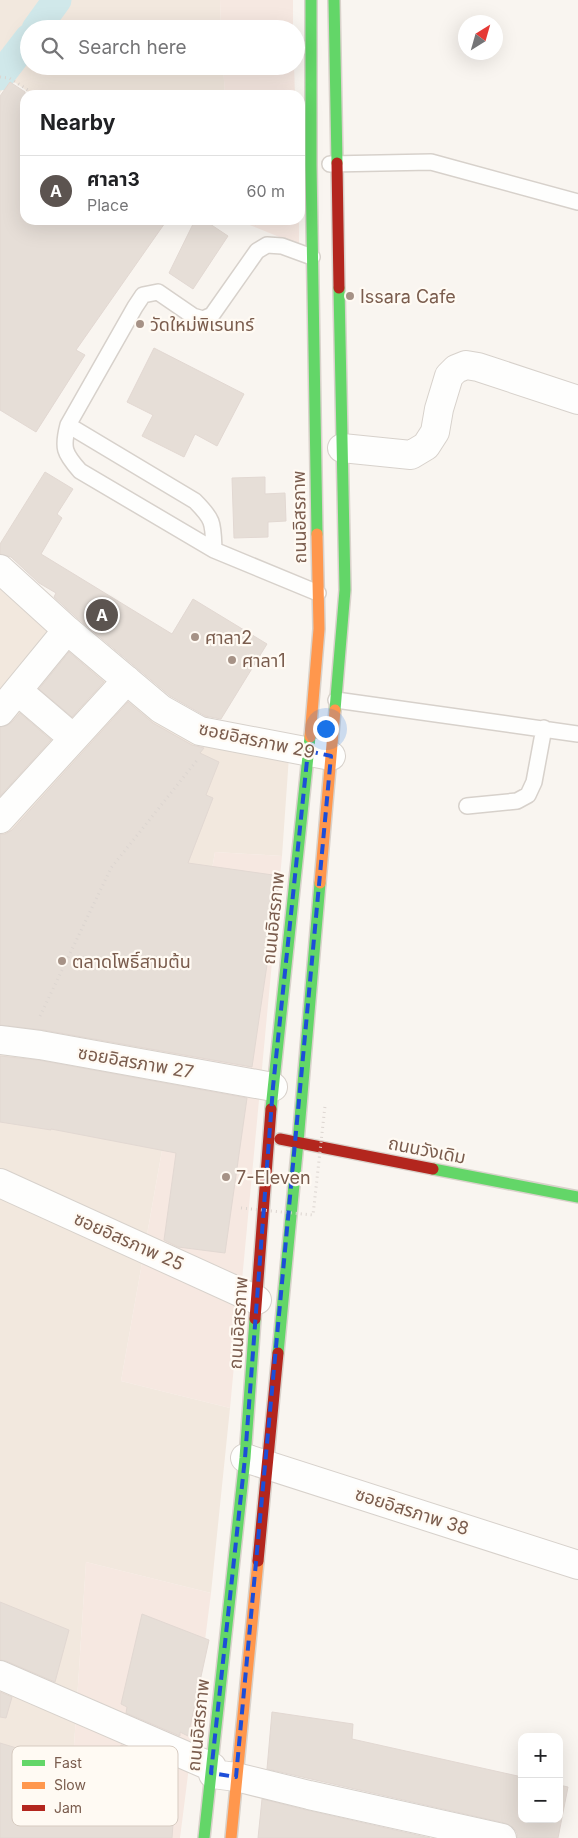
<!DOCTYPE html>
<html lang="en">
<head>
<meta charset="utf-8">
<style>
	:root { --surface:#fff; --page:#f2f2f2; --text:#202124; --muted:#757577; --line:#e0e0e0; --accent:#5c5450 }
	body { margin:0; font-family:Inter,"Noto Sans Thai",sans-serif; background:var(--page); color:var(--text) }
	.controls { position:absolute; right:15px; bottom:15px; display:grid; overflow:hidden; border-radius:10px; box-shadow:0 5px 20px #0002 }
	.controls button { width:45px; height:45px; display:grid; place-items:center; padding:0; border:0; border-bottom:1px solid var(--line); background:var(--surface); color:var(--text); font:25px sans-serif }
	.compass { position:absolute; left:458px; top:15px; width:45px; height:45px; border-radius:50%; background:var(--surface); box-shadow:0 5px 20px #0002; rotate:37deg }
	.you { position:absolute; left:325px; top:728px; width:18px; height:18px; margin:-12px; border:4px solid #fff; border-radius:50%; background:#1a73e8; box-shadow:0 0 0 8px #1a73e833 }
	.badge { display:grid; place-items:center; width:32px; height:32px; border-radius:50%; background:var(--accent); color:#fff; font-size:16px; font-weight:700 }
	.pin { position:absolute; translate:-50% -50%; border:2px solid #fff; box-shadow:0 1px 5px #0006 }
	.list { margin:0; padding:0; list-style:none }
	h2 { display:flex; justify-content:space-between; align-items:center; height:65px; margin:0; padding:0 20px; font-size:21px }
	h2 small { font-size:16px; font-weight:400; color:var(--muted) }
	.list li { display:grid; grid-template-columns:32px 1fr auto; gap:15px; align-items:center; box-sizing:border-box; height:70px; padding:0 20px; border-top:1px solid var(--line) }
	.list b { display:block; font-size:19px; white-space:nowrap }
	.list p { margin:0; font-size:16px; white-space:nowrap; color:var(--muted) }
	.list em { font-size:16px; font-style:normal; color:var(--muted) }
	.icon { flex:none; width:28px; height:28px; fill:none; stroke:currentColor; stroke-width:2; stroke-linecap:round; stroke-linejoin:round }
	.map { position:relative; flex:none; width:578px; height:1838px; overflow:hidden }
	.search { position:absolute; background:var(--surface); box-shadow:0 5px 20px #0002; left:20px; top:20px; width:285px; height:55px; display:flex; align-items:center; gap:12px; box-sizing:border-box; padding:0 18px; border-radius:28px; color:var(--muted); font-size:19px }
	.panel { position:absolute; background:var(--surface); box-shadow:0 5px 20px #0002; left:20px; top:90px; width:285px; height:135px; border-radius:15px }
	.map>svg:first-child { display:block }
	.residential { fill:#f2e8de }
	.commercial { fill:#f6e8e1 }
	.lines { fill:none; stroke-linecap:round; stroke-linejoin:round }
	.canal { stroke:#d0e8ea; stroke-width:29 }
	.building { fill:#e6ded7; stroke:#e2d8d2 }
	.lane-casing { stroke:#d7d1cb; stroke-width:18 }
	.street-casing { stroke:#d7d1cb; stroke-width:30 }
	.fast-casing { stroke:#d9d2cb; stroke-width:14 }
	.slow-casing { stroke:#d9d2cb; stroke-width:14 }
	.jam-casing { stroke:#d9d2cb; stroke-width:14 }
	.path { stroke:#dcd5d0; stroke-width:3; stroke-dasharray:1 4; stroke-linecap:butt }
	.lane { stroke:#fefefd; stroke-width:15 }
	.street { stroke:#fefefd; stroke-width:28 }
	.fast { stroke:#63d668; stroke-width:11 }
	.slow { stroke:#ff974d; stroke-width:11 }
	.jam { stroke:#b3261e; stroke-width:11 }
	.path-bridge { stroke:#dcd5d0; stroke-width:3; stroke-dasharray:1 4; stroke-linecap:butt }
	.marked { fill:none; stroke:#1d4ed8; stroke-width:4; stroke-dasharray:10 6; stroke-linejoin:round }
	.poi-dot { fill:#a69286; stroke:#fffaf3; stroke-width:2 }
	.labels { text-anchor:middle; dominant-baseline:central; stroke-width:4.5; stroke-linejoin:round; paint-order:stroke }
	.poi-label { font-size:18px; fill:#7a5c4d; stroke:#fffaf3; text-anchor:start }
	.street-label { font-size:18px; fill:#7a5c4d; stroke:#fffaf3 }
	.key { fill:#fffaf3; stroke:#d7cbc1; stroke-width:1 }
	.key-label { font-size:14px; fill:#7a5c4d }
</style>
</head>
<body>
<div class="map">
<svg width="578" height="1838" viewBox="0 0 578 1838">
	<rect width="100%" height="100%" fill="#f9f5f0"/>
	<path class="residential" d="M0 0H220L221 29H29V66H223L225 95H33L10 79 0 93Z
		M0 564 175 707 290 742 282 856 215 852 121 1381 230 1408 211 1593 86 1562 68 1838H0Z"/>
	<path class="commercial" d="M220 0H293V29H221Z
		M223 66H294L295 95H225Z
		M237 220H299V247L277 236Z
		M215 852 282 856 230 1408 121 1381Z
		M86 1562 211 1593 180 1838H68Z"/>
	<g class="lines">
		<path class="canal" d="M36 29 57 0
			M0 76 29 38"/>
	</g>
	<path class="building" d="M10 82 25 92V220H167L76 350 85 355 36 432 0 410V96Z
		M195 220H204L228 236 193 289 169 273Z
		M154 348 244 394 217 446 195 434 184 457 142 436 153 415 127 402Z
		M45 472 73 489 57 514 62 518 41 554 172 634 193 599 267 644 221 719 205 716 170 696 77 618 54 597 56 593 39 583 11 557 0 554V544Z
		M265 477V494L285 493 286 521 268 522V537L234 538 232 478Z
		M69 652 104 682 72 717 39 689Z
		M128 702 153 723 192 745 204 748 200 753 219 762 206 795 213 798 188 863 280 876 252 1067 43 1030 0 1025V834H5L12 830Z
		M20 713 51 740 0 796V727L6 726 12 722Z
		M0 1056 38 1060 247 1098 225 1253 178 1247 164 1240 176 1153 51 1129V1130L0 1122Z
		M0 1602 69 1630 55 1682 6 1661 0 1660Z
		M142 1614 209 1640 188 1736 180 1732V1736L126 1713 127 1707 121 1704Z
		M0 1692 12 1697 6 1718 0 1717Z
		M272 1712 353 1724 352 1739 522 1777V1819H559V1785L568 1787 558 1838H517V1833L513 1827 505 1823 267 1769Z
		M0 1743 116 1778 121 1745 177 1769 172 1838H0Z
		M262 1799 306 1810 430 1838H258Z"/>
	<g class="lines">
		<g class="lane-casing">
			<path id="lane" d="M330 164 431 162 578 202
				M312 257 282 246 267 245 257 251 212 315 203 319 193 316 158 292 143 295 135 307 68 425C62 448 64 453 80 471L214 550 318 593
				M68 425 195 501C214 520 213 523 214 550
				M336 700 578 734
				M467 806 517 801 528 795 534 782 544 728"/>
		</g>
		<g class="street-casing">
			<path id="street" d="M342 448 411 455 426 446 435 432 439 409 449 376 456 369 466 365 478 367 578 400
				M0 569 67 630 161 709 200 731 331 756
				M18 691 73 738
				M0 712 67 630
				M0 819 127 680
				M0 1040 40 1045 273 1087
				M0 1183 257 1300
				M245 1458 578 1565
				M0 1675 212 1767
				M213 1774 236 1777 309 1795 502 1838"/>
		</g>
		<g class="fast-casing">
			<path id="fast" d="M311 0V165L317 534
				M334 0 337 163
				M335 710 345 590 339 288
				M271 1109 310 737
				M433 1169 578 1197
				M278 1353 298 1142 320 883
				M204 1838 245 1458 255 1319"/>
		</g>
		<g class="slow-casing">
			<path id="slow" d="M310 737 319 629 317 534
				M320 883 335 710
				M231 1838 258 1561"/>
		</g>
		<g class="jam-casing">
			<path id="jam" d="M337 163 339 288
				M280 1139 433 1169
				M255 1319 271 1109
				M258 1561 278 1353"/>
		</g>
		<path class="path" d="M0 77 9 78 36 95
			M246 220 259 225
			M40 1016 111 868 198 759"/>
		<use href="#lane" class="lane"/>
		<use href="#street" class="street"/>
		<use href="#fast" class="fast"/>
		<use href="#slow" class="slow"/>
		<use href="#jam" class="jam"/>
		<path class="path-bridge" d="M241 1208 313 1215 325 1106"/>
	</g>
	<path class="marked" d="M308 751 331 756 236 1777 211 1773 245 1458 273 1087Z"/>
	<g class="poi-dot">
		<circle cx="350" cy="296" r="5"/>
		<circle cx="140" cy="324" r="5"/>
		<circle cx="195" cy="637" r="5"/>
		<circle cx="232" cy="660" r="5"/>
		<circle cx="62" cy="961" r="5"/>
		<circle cx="226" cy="1177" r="5"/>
	</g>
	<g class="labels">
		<g class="poi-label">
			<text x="360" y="296">Issara Cafe</text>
			<text x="150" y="324">วัดใหม่พิเรนทร์</text>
			<text x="205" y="637">ศาลา2</text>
			<text x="242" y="660">ศาลา1</text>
			<text x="72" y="961">ตลาดโพธิ์สามต้น</text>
			<text x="236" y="1177">7-Eleven</text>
		</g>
		<g class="street-label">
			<text transform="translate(299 517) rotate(-91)">ถนนอิสรภาพ</text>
			<text transform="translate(257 740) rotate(12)">ซอยอิสรภาพ 29</text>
			<text transform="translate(273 918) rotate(-84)">ถนนอิสรภาพ</text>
			<text transform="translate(136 1062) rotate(10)">ซอยอิสรภาพ 27</text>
			<text transform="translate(427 1150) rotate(11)">ถนนวังเดิม</text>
			<text transform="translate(129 1241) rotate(24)">ซอยอิสรภาพ 25</text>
			<text transform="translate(238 1323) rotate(-86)">ถนนอิสรภาพ</text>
			<text transform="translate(412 1511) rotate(18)">ซอยอิสรภาพ 38</text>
			<text transform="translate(198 1725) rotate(-84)">ถนนอิสรภาพ</text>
		</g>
	</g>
	<rect x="12" y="1746" width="166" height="80" rx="8" class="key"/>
	<rect x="22" y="1760" width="23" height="6" fill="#63d668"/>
	<rect x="22" y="1782" width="23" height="7" fill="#ff974d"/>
	<rect x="22" y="1805" width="23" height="6" fill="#b3261e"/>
	<g class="key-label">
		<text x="54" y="1768">Fast</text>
		<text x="54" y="1790">Slow</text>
		<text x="54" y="1813">Jam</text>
	</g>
</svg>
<div class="controls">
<button>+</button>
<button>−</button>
</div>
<svg class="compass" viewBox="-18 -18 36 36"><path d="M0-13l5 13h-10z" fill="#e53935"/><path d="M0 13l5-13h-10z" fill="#757577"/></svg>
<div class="you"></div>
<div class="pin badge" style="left:102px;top:615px">A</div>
<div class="search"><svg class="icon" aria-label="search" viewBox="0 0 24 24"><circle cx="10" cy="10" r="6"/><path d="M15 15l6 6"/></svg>Search here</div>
<section class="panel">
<h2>Nearby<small></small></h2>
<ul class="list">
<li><span class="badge">A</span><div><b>ศาลา3</b><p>Place</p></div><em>60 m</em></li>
</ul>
</section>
</div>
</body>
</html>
